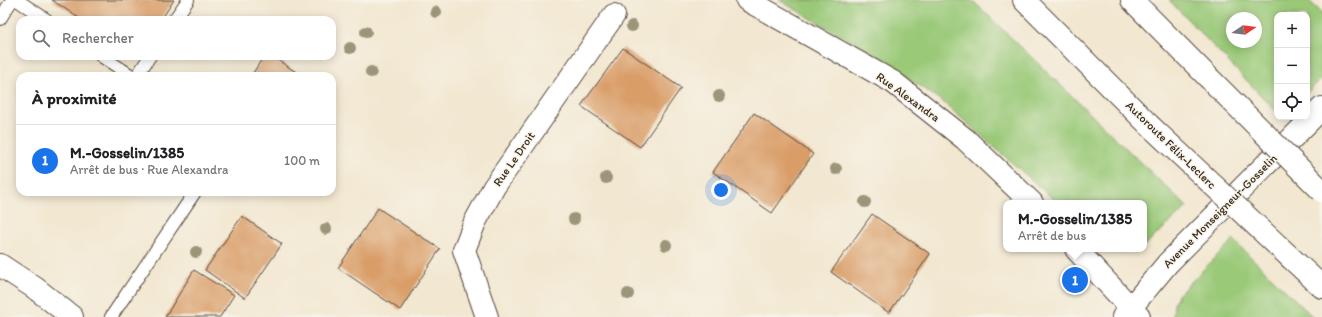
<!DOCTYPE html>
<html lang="fr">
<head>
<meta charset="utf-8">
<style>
	:root { --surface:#fff; --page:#f2f2f2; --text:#202124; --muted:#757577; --line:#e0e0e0; --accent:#1a73e8 }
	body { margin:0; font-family:Itim,sans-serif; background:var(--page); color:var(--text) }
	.controls { position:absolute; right:12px; top:12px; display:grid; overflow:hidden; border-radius:8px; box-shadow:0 2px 10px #0003 }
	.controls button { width:36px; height:36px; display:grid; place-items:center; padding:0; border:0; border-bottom:1px solid var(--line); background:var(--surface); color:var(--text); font:20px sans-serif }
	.compass { position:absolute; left:1226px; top:12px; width:36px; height:36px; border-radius:50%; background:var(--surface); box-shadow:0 2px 10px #0003; rotate:77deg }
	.you { position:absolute; left:721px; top:190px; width:14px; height:14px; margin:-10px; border:3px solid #fff; border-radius:50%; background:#1a73e8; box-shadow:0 0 0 6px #1a73e833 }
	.badge { display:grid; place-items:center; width:26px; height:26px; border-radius:50%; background:var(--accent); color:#fff; font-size:13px; font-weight:700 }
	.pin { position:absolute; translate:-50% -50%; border:2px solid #fff; box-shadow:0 1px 4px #0006 }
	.popup { position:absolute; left:1003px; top:200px; width:144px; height:52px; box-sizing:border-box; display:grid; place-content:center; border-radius:8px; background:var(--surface); filter:drop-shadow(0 1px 3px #0005); font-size:13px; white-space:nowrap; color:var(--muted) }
	.popup b { font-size:15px; color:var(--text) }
	.popup::after { content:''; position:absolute; left:50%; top:100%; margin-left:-8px; border:8px solid transparent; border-top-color:var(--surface) }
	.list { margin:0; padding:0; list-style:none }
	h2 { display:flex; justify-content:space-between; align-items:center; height:52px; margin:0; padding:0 16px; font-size:17px }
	h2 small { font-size:13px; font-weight:400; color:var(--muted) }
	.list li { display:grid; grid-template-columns:26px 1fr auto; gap:12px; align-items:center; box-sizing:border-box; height:72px; padding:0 16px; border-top:1px solid var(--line) }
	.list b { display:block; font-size:15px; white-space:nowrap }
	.list p { margin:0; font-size:13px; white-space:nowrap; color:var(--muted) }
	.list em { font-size:13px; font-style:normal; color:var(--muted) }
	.icon { flex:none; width:22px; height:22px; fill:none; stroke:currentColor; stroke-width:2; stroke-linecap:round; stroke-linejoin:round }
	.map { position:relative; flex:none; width:1322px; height:317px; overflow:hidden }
	.search { position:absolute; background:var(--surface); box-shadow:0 2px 10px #0003; left:16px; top:16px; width:320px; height:44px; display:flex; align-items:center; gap:10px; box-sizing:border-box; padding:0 14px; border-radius:12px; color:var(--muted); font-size:15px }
	.panel { position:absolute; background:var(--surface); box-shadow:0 2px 10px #0003; left:16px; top:72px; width:320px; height:124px; border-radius:12px }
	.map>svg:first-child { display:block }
	.green { fill:#9ac978; stroke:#6a7a4b; fill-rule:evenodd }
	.building { fill:#d99d68 }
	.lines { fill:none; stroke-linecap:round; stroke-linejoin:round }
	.service-casing { stroke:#564639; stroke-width:14 }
	.minor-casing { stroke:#564639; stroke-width:24 }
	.tertiary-casing { stroke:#564639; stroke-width:24 }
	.motorway-casing { stroke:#564639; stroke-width:24 }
	.service { stroke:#fff; stroke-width:12 }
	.minor { stroke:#fff; stroke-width:22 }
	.tertiary { stroke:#fff; stroke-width:22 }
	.motorway { stroke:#fff; stroke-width:22 }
	.motorway-bridge-casing { stroke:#564639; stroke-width:24; stroke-linecap:butt }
	.motorway-bridge { stroke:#fff; stroke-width:22 }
	.tree { fill:#9b957a }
	.labels { text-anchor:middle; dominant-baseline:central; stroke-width:3; stroke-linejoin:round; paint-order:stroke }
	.street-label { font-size:12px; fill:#3b2a1e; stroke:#f7f3e8 }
</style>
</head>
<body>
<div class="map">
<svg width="1322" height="317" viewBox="0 0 1322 317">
	<rect width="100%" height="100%" fill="#f7f3e8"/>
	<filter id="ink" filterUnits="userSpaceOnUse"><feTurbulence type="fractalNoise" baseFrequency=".025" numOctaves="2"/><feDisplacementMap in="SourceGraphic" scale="8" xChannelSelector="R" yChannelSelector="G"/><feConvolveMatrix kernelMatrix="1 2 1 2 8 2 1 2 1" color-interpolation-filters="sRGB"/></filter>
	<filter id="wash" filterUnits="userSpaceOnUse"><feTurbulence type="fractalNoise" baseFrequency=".012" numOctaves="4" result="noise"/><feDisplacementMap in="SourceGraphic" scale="16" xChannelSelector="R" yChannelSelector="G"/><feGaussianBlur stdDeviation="0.9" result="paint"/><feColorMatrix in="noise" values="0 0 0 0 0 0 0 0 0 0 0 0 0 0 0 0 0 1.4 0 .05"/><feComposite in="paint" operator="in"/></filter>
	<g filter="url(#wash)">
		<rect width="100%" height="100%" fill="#f2e7d0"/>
		<path class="green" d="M779 0H972L1187 207 1144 246V203H1058L943 102 880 58Z
			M1169 0H1308L1322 13V78L1307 93V15H1277V112ZM1232 18H1256V42H1232Z
			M1233 240 1313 317H1173L1174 304 1178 295Z"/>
		<g id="blocks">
			<path class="building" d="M52 0H174L161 20H82Z
				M623 48 681 88 640 147 581 106Z
				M264 56H272L302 76H251Z
				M754 113 813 154 772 213 713 172Z
				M378 208 440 249 400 310 338 268Z
				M872 214 930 254 889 313 831 272Z
				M242 216 282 244 245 298 205 270Z
				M194 270 234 295 220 317H165Z"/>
		</g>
	</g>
	<g filter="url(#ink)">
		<use href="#blocks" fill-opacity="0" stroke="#564639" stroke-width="1"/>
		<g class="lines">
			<g class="service-casing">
				<path id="service" d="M17 0 47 20
					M0 19 12 0
					M174 20 188 0
					M101 56 132 76
					M137 76 150 56
					M111 317 195 192"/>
			</g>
			<g class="minor-casing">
				<path id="minor" d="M0 265 35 288 72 317
					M487 317 464 250 475 222 494 187 614 15"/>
			</g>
			<g class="tertiary-casing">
				<path id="tertiary" d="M747 0 893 82 965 139 1032 203
					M1076 249 1139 317
					M1123 317 1168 263 1322 108"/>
			</g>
			<g class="motorway-casing">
				<path id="motorway" d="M1024 0 1149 125
					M1132 0 1208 77
					M1292 259 1322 287"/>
			</g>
			<use href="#service" class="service"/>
			<use href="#minor" class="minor"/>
			<use href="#tertiary" class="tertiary"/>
			<use href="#motorway" class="motorway"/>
			<g class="motorway-bridge-casing">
				<path id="motorway-bridge" d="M1208 77 1322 191
					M1149 125 1292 259"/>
			</g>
			<use href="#motorway-bridge" class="motorway-bridge"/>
		</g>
		<g class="tree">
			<circle cx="436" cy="12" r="6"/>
			<circle cx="632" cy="26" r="6"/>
			<circle cx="366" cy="32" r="6"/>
			<circle cx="350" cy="48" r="6"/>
			<circle cx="371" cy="72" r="6"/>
			<circle cx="719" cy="96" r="6"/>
			<circle cx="836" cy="169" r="6"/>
			<circle cx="606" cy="178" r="6"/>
			<circle cx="865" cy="202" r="6"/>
			<circle cx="574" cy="219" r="6"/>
			<circle cx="326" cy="229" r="6"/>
			<circle cx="666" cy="245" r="6"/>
			<circle cx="196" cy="252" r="6"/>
			<circle cx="628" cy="294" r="6"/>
		</g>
	</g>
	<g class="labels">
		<g class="street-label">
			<text transform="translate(908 97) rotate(36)">Rue Alexandra</text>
			<text transform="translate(1171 145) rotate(44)">Autoroute Félix-Leclerc</text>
			<text transform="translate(514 159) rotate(-55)">Rue Le Droit</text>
			<text transform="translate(1220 211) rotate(-45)">Avenue Monseigneur-Gosselin</text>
		</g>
	</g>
</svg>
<div class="controls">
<button>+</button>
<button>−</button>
<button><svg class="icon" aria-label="locate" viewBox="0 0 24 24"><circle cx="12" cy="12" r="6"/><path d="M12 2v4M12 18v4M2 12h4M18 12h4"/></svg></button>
</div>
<svg class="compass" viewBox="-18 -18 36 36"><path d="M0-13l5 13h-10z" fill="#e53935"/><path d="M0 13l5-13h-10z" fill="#757577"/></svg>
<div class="you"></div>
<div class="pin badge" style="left:1075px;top:280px">1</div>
<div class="popup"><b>M.-Gosselin/1385</b>Arrêt de bus</div>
<div class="search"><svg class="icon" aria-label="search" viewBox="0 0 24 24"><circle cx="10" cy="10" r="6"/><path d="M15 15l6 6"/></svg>Rechercher</div>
<section class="panel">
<h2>À proximité<small></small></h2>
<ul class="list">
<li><span class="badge">1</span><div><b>M.-Gosselin/1385</b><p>Arrêt de bus · Rue Alexandra</p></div><em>100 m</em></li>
</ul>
</section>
</div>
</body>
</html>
